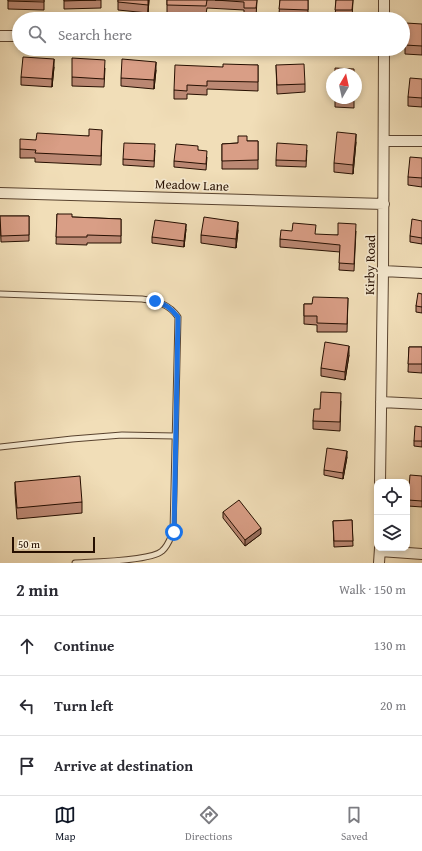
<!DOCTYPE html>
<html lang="en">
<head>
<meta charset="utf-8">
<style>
	:root { --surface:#fff; --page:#f2f2f3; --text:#2b2b33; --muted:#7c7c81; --line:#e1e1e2; --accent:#111827 }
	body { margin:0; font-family:"Gentium Book Plus",serif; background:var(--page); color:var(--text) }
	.controls { position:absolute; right:12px; bottom:12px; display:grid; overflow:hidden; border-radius:8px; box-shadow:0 2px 6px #0003 }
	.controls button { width:36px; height:36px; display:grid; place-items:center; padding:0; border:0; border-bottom:1px solid var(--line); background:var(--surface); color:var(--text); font:20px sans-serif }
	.compass { position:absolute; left:326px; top:68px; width:36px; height:36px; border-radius:50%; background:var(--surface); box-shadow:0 2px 6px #0003; rotate:9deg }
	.scale { position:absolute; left:12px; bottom:10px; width:83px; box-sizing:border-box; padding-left:4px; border:2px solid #260f01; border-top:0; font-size:11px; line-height:14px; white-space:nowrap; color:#260f01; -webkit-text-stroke:3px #f6ead1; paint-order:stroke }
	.stop { position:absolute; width:12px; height:12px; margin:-9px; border:3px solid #1a73e8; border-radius:50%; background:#fff }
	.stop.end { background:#1a73e8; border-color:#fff; box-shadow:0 1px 4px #0008 }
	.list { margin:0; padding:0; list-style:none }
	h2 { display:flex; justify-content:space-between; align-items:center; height:52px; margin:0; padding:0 16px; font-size:17px }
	h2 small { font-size:13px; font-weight:400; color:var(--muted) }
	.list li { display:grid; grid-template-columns:26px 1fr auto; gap:12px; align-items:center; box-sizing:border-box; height:60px; padding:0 16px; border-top:1px solid var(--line) }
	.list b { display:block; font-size:15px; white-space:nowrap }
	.list em { font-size:13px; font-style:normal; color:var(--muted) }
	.icon { flex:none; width:22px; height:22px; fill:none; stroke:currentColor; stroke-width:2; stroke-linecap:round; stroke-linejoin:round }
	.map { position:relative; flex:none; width:422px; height:563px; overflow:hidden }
	.search { position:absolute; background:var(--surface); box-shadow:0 2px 6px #0003; left:12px; right:12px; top:12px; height:44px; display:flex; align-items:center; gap:10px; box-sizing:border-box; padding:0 14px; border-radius:22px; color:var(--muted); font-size:15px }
	.sheet { height:232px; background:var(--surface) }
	nav { display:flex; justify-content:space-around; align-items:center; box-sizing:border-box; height:56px; border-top:1px solid var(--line); background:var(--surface); font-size:11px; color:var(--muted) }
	nav a { display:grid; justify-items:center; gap:2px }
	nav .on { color:var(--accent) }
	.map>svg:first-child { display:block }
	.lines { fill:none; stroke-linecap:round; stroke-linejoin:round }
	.service-casing { stroke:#59432f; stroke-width:7 }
	.minor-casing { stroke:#59432f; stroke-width:12 }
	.service { stroke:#f6ead1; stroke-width:5 }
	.minor { stroke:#f6ead1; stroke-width:10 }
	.wall { fill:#bb8873; stroke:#260f01 }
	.shaded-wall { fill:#986f5e; stroke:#260f01 }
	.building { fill:#d99e86; stroke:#260f01 }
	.route { stroke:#1a73e8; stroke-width:5 }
	.labels { text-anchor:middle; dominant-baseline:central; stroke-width:3.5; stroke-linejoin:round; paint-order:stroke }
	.street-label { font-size:13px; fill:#260f01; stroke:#f6ead1 }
</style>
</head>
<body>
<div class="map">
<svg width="422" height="563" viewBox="0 0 422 563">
	<rect width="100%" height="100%" fill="#f1deb8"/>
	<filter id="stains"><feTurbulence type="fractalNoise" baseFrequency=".005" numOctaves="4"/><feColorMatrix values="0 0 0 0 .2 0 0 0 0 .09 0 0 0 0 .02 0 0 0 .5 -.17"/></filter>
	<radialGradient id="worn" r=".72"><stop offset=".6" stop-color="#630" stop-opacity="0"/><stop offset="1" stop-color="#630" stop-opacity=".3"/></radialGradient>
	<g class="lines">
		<g class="service-casing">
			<path id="service" d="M0 294 142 299C157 301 169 304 178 317L173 532C170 539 168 546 162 551 151 561 92 562 75 563
				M0 447 72 439 122 435 175 436"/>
		</g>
		<g class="minor-casing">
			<path id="minor" d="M384 19V0
				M0 36H19
				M384 141H422
				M0 193 384 204
				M383 271 422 273
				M381 402 422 404
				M380 482 383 271 384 49
				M380 551 422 554
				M379 563 380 548"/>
		</g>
		<use href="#service" class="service"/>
		<use href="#minor" class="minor"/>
	</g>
	<path class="wall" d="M8 0H44V10L8 9Z
		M64 0H101V8L64 9Z
		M118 0H149L148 13 118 10Z
		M167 0H257L256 17 244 16V10L207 8 206 14 167 13Z
		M280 0H308V16L279 14Z
		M336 0H353L352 19 335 18Z
		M422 24V55L405 54V45Z
		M258 65V91L207 89V95L187 94V99H174V90L223 67Z
		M276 65 305 84V92L277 94Z
		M54 67 52 87 21 85V77Z
		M105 68 104 87 72 86V77Z
		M156 70 154 89 121 86V78Z
		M422 79V107L408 106V97Z
		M335 98H354V108L335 107Z
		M102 130 101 165 35 162V158H20V149L36 140 89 136Z
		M247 141H258V169H222V144L238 143Z
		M356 142 353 174 334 172V163Z
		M155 150 154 167 123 165V159Z
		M198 150 207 157 206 170 174 167V161Z
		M307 150 306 167 276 166V160Z
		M422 158V187L408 185V177Z
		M57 214 72 217 121 219V243H87V245L56 244Z
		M0 216H29V241L1 242Z
		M422 221V244L410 242V236Z
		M186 229 184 247 152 243V237Z
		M238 230 236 248 201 243V235Z
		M356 231 354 271 339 270 340 252 280 247V239L338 235Z
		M422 294V313L416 312V306Z
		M348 298 347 332H317V325L304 324V304H312Z
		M409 347H422V373L408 372Z
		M349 355 345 380 321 376V368Z
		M341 401 340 431 313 429V421L320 409Z
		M422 427V447L414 446V441Z
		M347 457 343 479 324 475V470Z
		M422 476V507L408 506V500Z
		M15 482 82 502V513L17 519 15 493Z
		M223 512 261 534 245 546 223 518Z
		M352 520 353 546 334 547 333 521Z"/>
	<path class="shaded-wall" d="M148 0H149L148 13Z
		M54 59V67L52 87V79Z
		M156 62V70L154 89V80Z
		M356 134V142L353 174V165Z
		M238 222V230L236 248V239Z
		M186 224V229L184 247V241Z
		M349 346V355L345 380V372Z
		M347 451V457L343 479V473Z
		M261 528V534L245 546V540Z"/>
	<path class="building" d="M8 0H44V2L8 1Z
		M64 0H96L64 1Z
		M118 0H148V5L118 2Z
		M167 0H207L206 6 167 5Z
		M215 0H257L256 8H244V2Z
		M280 0H308V10L279 9Z
		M336 0H353L352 10H335Z
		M406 23 422 24V46L405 45Z
		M23 57 54 59 52 79 21 77Z
		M72 58 105 60 104 79 72 77Z
		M122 59 156 62 154 80 121 78Z
		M223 64 258 65V82L207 81V86L187 85V91L174 90 175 65 223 67Z
		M304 64 305 84 277 85 276 65Z
		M335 68 354 69V74H335Z
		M410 78 422 79V98L408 97Z
		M335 98H354V99H335Z
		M89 129 102 130 101 156 35 153 36 150 20 149V139L36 140 37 133 89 136Z
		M337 132 356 134 353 165 334 163Z
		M238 136H247V141H258V160L222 161V144L238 143Z
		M124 143 155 144 154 161 123 159Z
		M277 143 307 145 306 161 276 160Z
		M176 144 198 146V150L207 151 206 164 174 161Z
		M410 157 422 158V178L408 177Z
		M57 214H72V217L121 219V236L87 235V237H56Z
		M0 216H29V235L1 236Z
		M204 217 238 222 236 239 201 235Z
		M412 219 422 221V238L410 236Z
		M155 220 186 224 184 241 152 237Z
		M293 223 316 225 315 234 338 235V223L356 224 354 264 339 263 340 245 280 239 281 230 292 231Z
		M418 293 422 294V307L416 306Z
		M313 297 348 298 347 324 317 323V316H304V304H312Z
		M325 342 349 346 345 372 321 368Z
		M409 347H422V364H408Z
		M321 392 341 393 340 422 313 421 314 409H320Z
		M415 426 422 427V441H414Z
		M327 448 347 451 343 473 324 470Z
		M410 475 422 476V501L408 500Z
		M80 476 82 502 17 508 15 482Z
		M239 500 261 528 245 540 223 512Z
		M352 520 353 541H334L333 521Z"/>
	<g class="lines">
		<path class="route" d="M155 301C165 304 171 308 178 317L174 532"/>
	</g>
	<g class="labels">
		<g class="street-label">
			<text transform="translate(192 185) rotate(2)">Meadow Lane</text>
			<text transform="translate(370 265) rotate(-89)">Kirby Road</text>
		</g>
	</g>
	<rect width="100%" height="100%" filter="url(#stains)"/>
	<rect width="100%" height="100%" fill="url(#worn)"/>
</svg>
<div class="controls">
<button><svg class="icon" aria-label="locate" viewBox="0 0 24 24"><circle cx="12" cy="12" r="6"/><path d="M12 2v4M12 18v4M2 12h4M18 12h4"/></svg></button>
<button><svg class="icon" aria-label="layers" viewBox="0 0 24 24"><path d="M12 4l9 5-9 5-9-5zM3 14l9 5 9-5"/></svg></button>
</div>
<svg class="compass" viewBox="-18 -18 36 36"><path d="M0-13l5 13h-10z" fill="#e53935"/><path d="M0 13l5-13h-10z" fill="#7c7c81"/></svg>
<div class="scale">50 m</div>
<div class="stop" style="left:174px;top:532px"></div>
<div class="stop end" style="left:155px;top:301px"></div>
<div class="search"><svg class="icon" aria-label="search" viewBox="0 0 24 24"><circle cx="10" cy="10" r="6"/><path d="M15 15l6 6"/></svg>Search here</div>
</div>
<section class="sheet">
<h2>2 min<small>Walk · 150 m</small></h2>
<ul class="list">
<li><svg class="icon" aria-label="ahead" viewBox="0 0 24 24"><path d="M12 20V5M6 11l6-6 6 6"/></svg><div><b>Continue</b></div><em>130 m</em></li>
<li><svg class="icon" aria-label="left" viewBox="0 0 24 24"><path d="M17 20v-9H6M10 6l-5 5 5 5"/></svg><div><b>Turn left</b></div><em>20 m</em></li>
<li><svg class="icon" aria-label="arrive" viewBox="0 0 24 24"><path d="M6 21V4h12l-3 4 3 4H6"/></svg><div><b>Arrive at destination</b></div></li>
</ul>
</section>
<nav>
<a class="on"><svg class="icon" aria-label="map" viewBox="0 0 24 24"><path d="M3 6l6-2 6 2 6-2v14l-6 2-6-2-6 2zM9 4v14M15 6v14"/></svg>Map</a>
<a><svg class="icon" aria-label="directions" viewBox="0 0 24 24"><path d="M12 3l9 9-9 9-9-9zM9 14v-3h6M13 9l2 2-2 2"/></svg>Directions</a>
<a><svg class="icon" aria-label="saved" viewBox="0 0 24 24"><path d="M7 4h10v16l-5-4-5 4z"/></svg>Saved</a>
</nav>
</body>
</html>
